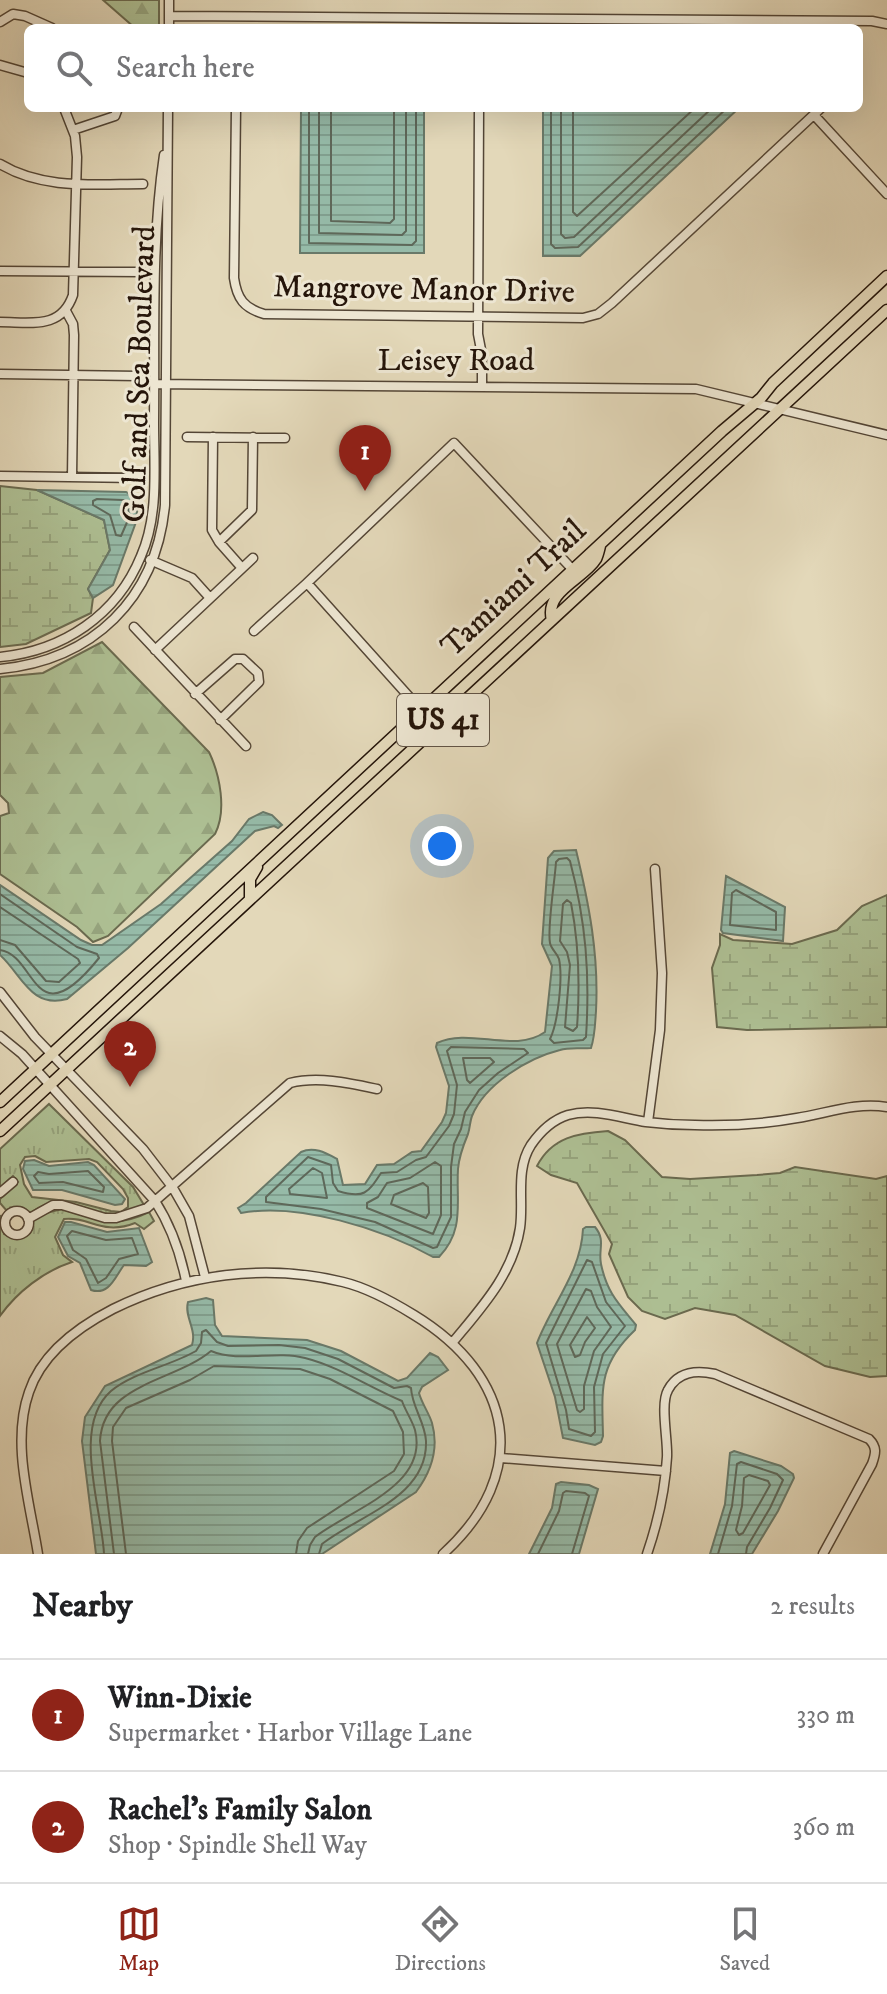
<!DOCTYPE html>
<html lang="en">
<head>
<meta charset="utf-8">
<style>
	:root { --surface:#fff; --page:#f2f2f2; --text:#202124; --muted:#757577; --line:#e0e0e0; --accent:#8f2418 }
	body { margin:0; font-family:"IM FELL DW Pica",serif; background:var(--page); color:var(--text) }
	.you { position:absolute; left:442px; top:846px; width:28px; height:28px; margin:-20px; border:6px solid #fff; border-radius:50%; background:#1a73e8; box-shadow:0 0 0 12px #1a73e833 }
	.badge { display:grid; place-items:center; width:52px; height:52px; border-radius:50%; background:var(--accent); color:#fff; font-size:26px; font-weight:700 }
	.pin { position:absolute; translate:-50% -66px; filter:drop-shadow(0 2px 4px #0008) }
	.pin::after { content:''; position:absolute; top:42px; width:28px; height:24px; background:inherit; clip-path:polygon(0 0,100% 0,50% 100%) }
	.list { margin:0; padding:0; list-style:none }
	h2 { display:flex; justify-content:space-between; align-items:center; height:104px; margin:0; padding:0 32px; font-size:34px }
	h2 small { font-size:26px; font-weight:400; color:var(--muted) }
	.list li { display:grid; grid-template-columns:52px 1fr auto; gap:24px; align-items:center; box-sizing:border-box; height:112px; padding:0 32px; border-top:2px solid var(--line) }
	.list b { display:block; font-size:30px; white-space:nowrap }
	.list p { margin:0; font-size:26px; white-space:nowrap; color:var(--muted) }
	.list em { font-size:26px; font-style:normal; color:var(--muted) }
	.icon { flex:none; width:44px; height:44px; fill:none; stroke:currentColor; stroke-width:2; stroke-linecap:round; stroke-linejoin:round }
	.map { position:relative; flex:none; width:887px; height:1554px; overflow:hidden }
	.search { position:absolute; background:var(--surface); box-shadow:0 8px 32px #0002; left:24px; right:24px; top:24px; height:88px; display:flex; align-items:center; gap:20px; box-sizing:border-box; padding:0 28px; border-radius:12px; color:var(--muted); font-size:30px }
	.sheet { height:328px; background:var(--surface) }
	nav { display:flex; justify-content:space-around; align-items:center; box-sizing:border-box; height:112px; border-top:2px solid var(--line); background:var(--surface); font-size:22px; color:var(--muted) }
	nav a { display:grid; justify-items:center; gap:4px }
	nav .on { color:var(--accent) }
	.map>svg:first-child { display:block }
	.forest { fill:url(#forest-firs); stroke:#6a6a4f; stroke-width:2 }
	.wetland { fill:url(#wetland-marsh); stroke:#6a6a4f; stroke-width:2 }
	.park { fill:url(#park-tufts); stroke:#6a6a4f; stroke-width:2; fill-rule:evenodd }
	.water { fill:url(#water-rules); stroke:#697969; stroke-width:2 }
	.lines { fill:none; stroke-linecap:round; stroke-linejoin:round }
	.shore { stroke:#5e685a; stroke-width:2 }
	.minor-casing { stroke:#544636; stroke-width:11 }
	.major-casing { stroke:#25150a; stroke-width:13 }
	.minor { stroke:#ede6d2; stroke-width:8 }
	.major { stroke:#e3d8b9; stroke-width:10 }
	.labels { text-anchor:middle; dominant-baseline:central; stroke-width:6; stroke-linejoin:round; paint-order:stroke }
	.shield { fill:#ede6d2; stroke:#615446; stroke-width:2 }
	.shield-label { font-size:30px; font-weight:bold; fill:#25150a }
	.street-label { font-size:32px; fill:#25150a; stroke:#ede6d2 }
</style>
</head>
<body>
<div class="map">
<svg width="887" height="1554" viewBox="0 0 887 1554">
	<defs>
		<pattern id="forest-firs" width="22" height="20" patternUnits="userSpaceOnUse" patternTransform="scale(2)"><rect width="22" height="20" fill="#aec094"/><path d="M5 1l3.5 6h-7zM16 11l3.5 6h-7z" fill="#96a47e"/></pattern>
		<pattern id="wetland-marsh" width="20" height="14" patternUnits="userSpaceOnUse" patternTransform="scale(2)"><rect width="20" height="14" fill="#aec094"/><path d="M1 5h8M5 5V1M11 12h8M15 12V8" fill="none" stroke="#96a47e"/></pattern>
		<pattern id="park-tufts" width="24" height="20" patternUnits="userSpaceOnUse" patternTransform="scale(2)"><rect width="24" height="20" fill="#aec094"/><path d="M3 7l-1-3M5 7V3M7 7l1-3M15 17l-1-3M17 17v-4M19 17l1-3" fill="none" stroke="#96a47e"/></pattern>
		<pattern id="water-rules" width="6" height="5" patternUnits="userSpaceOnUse" patternTransform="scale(2)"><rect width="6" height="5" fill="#96bba9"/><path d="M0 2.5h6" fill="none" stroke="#81a090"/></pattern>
	</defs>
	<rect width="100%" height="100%" fill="#e3d8b9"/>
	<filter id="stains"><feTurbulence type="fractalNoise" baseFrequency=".0025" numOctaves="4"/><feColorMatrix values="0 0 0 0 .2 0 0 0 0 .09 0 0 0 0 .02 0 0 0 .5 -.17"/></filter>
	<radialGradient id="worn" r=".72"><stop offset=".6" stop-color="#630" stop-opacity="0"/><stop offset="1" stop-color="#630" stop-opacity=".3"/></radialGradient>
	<path class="forest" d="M103 0H159V28H135Z
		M102 642 209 752C220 775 227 811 215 834L108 936 93 942 77 927 0 874V816L9 813 8 803 0 795V677L43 673Z"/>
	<path class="wetland" d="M0 486 37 490 104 520 110 550 88 589 93 598 91 613 26 644 0 647Z
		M887 895V1027L747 1030 717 1027 712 968 720 945V934L733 940 792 944 837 930 862 906Z
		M608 1131 625 1140 662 1177 690 1179 757 1175 780 1173 795 1167 876 1179 887 1176V1376L870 1377 825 1366 735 1315 695 1308 665 1319 642 1311 628 1297 609 1254 612 1244 577 1183 551 1175 537 1166C552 1137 578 1133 608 1131Z"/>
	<path class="park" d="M49 1104 133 1187 144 1205C135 1208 124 1213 114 1214 78 1216 69 1186 30 1213L21 1207 6 1210 0 1203V1199L18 1182 13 1176 0 1188V1149ZM35 1156 46 1162 89 1159 97 1162 123 1189 128 1198V1207L121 1212 111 1211 76 1202 32 1197 24 1184 20 1165 25 1157Z
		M62 1209C96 1219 115 1229 149 1212L154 1221 144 1229 135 1223C102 1236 89 1216 64 1219L55 1237 63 1255 72 1262C44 1271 17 1292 0 1316V1215L4 1234 20 1239 30 1233 33 1221 42 1214Z"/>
	<path class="water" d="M301 108H424V253H300Z
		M543 108H739L580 256H543Z
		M37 490 126 492 138 499 136 522 113 585 93 598 88 589 110 550 104 520Z
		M263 812 272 815 282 825 278 828 274 826 255 831 128 948 67 999C31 1009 22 975 0 955V885L81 940 92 945H102L161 904 232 841 249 819Z
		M576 850C589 904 599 955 596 1011 595 1024 595 1036 591 1048 581 1049 569 1047 560 1050 528 1058 485 1084 472 1116 470 1121 470 1128 468 1134 463 1146 459 1156 458 1169 456 1203 465 1230 439 1257H433C383 1229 298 1202 241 1213L238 1208 246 1203 301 1152C314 1146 326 1153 337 1159L343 1185 365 1184 377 1165 394 1164 412 1152 421 1151 442 1122 446 1113 449 1086 436 1047 437 1043C470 1027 514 1054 545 1032L552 966 542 944 548 858 554 851Z
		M726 876 785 907 783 941 723 933 721 930Z
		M34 1160 49 1166 88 1162 94 1165 125 1199 122 1204 115 1205 62 1190H33L23 1169 25 1161Z
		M65 1222H71L107 1232 139 1228 152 1262 146 1266 124 1265C115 1277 109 1296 91 1290L80 1263 68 1256 58 1237Z
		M586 1227H595C606 1240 598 1250 601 1264 607 1293 619 1304 636 1325L635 1330C598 1365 602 1389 603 1436L601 1442 595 1445 563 1438 555 1397 537 1343C552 1304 581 1272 583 1229Z
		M206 1298 213 1300 215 1325 222 1336 307 1340 341 1351 398 1381 407 1378 430 1353 438 1357 448 1370 422 1387 419 1393C422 1404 429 1413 432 1423 439 1448 431 1472 416 1492L322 1554H96L82 1441 85 1417 105 1386 192 1345C197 1329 184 1317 188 1302Z
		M734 1451 781 1466 793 1474 794 1478 778 1511 752 1554H710L725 1504 730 1453Z
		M561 1482 589 1485 598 1489 579 1554H529L552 1508 556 1484Z"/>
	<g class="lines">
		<path class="shore" d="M309 108V243L412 245 416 241V108
			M319 108V233L402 235 406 231V108
			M331 108V221L390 223 394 219V108
			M551 108V244L555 248 578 247 727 108
			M561 108V234L565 238 574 237 712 108
			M573 108V212L577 216 695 108
			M97 499 123 500 129 503 128 520 121 536 116 535 110 515 93 505V501Z
			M567 858 570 861C586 922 590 974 586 1037L583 1040 554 1043 550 1039C558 1023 563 977 559 959 557 953 551 949 550 943 547 928 555 880 556 862L559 859Z
			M736 890 776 912V930L730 925 732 893Z
			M0 894 77 947 97 954 99 958C33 1040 37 955 0 950
			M567 900 571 903C579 944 580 986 577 1027L573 1031 565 1027 570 965 567 952 560 941 563 904Z
			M0 907 78 959 80 963 59 982 46 981 15 945 0 940
			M451 1047 524 1049 528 1053 498 1073 479 1090 465 1112 461 1129 454 1144 451 1167V1217L437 1247 433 1248 375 1222 321 1209 266 1202V1197L308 1157 331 1165 333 1183 338 1191C364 1199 368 1193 381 1173L397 1172 416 1160 426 1157 449 1126 454 1114 457 1085 447 1051Z
			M463 1058H490L494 1062 470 1083 467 1080Z
			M435 1162 441 1166V1215L433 1234 367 1208V1203L378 1197 387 1183 410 1178Z
			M313 1168 322 1173 327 1198 290 1194 289 1189Z
			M88 1171 104 1187 103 1192 63 1182 39 1183 34 1176 38 1172 49 1174Z
			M423 1183 428 1187 429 1213 426 1218 391 1204 394 1195Z
			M72 1231 106 1240 132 1238 138 1254 119 1259 106 1278 98 1283 86 1259 73 1250 67 1236Z
			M587 1260 592 1262 606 1302 625 1326 603 1354 594 1387 595 1432 591 1436 569 1429 566 1410 546 1343Z
			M586 1289 591 1291 597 1307 611 1327 594 1351 584 1386V1409L580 1412 577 1410 557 1344Z
			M587 1317 595 1328 585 1342 580 1355 575 1357 570 1345Z
			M749 1475 768 1481 770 1485 743 1533 739 1535 736 1530 742 1506 744 1478Z
			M104 1554C102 1508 71 1426 111 1391 134 1372 170 1366 196 1351L201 1343 202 1332 206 1330 217 1342 228 1346 279 1345 305 1348 338 1359 394 1388 407 1386 411 1388C412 1407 425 1422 426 1441 428 1497 359 1515 322 1544L319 1554
			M114 1554 100 1441C103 1383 174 1382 211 1351 240 1363 274 1350 305 1358 340 1367 370 1388 402 1401 405 1410 412 1420 415 1430 429 1486 351 1509 315 1537L310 1545 308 1554
			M126 1554 112 1441 113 1427 126 1408 190 1380 214 1366 300 1369 330 1379 393 1411 403 1432 404 1454 394 1471 307 1528 298 1541 296 1554
			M538 1554 559 1511 563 1493 566 1491 585 1493 589 1496 572 1554
			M718 1554 732 1506 737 1464 741 1462 777 1474 783 1480 770 1508 747 1547 746 1554"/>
		<g class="minor-casing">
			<path id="minor" d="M169 16 872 21 887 24
				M0 22 13 14 25 16 52 28
				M169 28V0
				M0 65 28 73
				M236 108 234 278C237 299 244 308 264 314L583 318 598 314 612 303 821 108
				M479 108 478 334 482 355V385
				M814 115 887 194
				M73 130 115 116 118 108
				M0 164C43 190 95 184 143 184
				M0 271 143 272
				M66 311 73 324 74 335 72 477
				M0 322C31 322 61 330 73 295L77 157 75 136 64 108
				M0 374 138 376
				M155 384 696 389 887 435
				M187 437 285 438
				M213 437 212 530 219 542 242 568
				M0 476 138 478
				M219 542 252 510 253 437
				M150 560 192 578 210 598
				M134 627 246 746
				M254 631 307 583
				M155 650 253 558
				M0 657C63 651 117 615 141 556 159 515 154 467 154 423 155 334 151 243 164 155
				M0 669C93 660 156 599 165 505L168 108
				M195 694 235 659H243L258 673 259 682 220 720
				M421 710 307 583 454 443 573 570
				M0 992 35 1037 143 1149 173 1188 189 1216 205 1277
				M0 1036 22 1054 155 1201C171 1226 180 1251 186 1281
				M648 1122 660 1030 662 973 655 869
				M0 1193 13 1182
				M5 1223a12 12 0 1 1 24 0a12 12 0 1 1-24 0Z
				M28 1219 53 1205H62L105 1218H116L147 1208 290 1083C318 1076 349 1083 377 1089
				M453 1342C481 1308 513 1274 520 1228 524 1201 515 1170 531 1145 540 1132 552 1120 568 1115 594 1108 621 1118 646 1122 662 1124 679 1125 695 1125 729 1126 764 1124 797 1118 828 1113 856 1102 887 1107
				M501 1458 666 1471
				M38 1554C30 1503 11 1443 29 1392 42 1353 78 1327 113 1309 184 1274 265 1263 343 1282 368 1288 393 1302 414 1315 514 1376 532 1473 443 1554
				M647 1554C658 1522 665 1491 667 1457 668 1440 660 1404 668 1390 678 1371 696 1370 715 1374L869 1439C877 1447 876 1453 872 1464L823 1554"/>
		</g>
		<g class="major-casing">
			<path id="major" d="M552 620C544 591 584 579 596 559 598 555 599 550 600 546
				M417 739 426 725 421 710
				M250 899V879L257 867
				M0 1102 722 431 761 398 773 383 887 276
				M0 1131 887 310"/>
		</g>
		<use href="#minor" class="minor"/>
		<use href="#major" class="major"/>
	</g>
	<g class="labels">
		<rect class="shield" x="397" y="694" width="92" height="52" rx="6"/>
		<g class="shield-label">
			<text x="443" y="720">US 41</text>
		</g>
		<g class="street-label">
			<text transform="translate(424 290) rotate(1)">Mangrove Manor Drive</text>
			<text x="456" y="361">Leisey Road</text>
			<text transform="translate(140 374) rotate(-88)">Golf and Sea Boulevard</text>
			<text transform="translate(514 589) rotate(-43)">Tamiami Trail</text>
		</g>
	</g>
	<rect width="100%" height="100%" filter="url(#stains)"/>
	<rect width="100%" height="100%" fill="url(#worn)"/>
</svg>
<div class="you"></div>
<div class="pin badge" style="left:365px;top:491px">1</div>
<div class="pin badge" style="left:130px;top:1087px">2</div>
<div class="search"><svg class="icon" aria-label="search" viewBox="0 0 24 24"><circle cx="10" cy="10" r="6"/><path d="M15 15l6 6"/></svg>Search here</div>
</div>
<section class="sheet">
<h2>Nearby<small>2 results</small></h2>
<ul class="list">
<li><span class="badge">1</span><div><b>Winn-Dixie</b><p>Supermarket · Harbor Village Lane</p></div><em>330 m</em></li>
<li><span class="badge">2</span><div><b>Rachel's Family Salon</b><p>Shop · Spindle Shell Way</p></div><em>360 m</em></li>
</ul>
</section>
<nav>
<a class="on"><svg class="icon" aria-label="map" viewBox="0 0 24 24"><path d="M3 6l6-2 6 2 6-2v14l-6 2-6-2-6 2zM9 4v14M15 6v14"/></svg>Map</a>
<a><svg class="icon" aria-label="directions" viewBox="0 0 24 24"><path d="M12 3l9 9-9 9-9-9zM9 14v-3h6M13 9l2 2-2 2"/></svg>Directions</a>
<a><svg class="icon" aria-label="saved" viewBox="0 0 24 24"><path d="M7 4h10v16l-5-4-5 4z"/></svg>Saved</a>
</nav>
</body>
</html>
